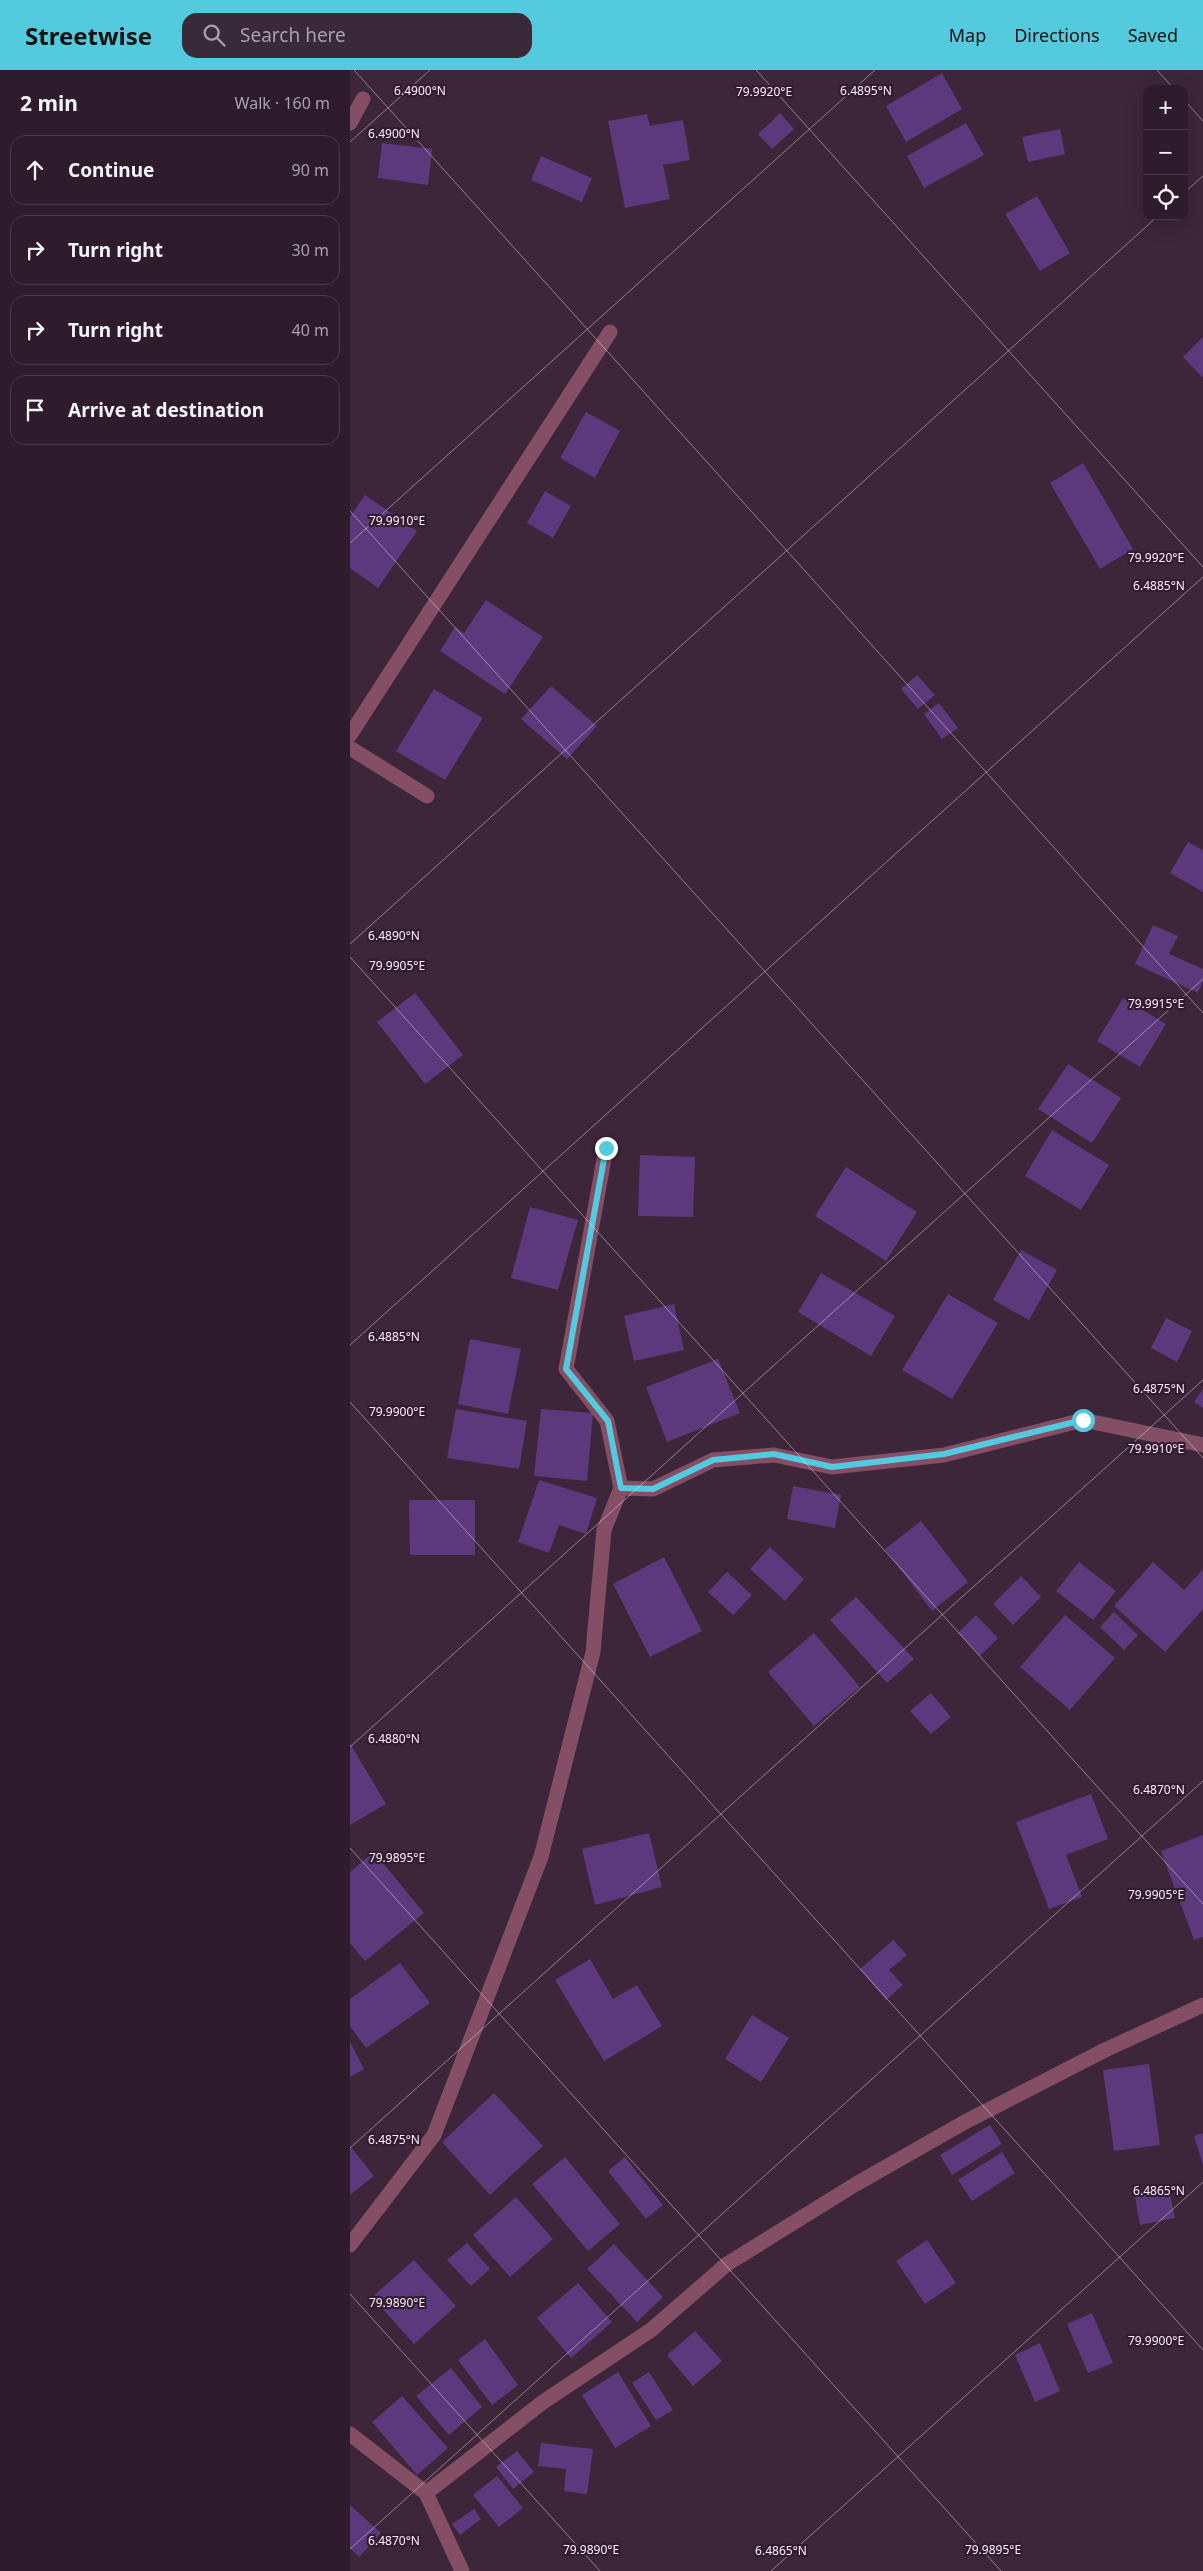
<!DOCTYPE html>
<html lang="en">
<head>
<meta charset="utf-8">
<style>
	:root { --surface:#2e1c2c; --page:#3a2938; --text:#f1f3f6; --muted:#a7a1a9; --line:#493a48; --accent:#54cade }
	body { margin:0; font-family:"Noto Sans",sans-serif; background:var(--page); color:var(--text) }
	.controls { position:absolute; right:15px; top:15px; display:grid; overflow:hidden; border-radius:10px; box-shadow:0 5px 20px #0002 }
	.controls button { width:45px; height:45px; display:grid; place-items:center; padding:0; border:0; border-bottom:1px solid var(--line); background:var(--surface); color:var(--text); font:25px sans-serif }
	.stop { position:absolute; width:15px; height:15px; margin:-11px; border:4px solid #54cade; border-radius:50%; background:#fff }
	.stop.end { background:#54cade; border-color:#fff; box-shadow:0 1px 5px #0008 }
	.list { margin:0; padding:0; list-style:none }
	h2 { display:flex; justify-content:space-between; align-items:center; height:65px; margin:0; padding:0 20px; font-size:21px }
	h2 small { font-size:16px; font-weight:400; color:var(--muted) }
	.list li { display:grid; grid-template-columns:32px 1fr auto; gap:15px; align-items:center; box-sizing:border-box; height:70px; margin:0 10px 10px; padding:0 10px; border:1px solid var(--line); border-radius:15px }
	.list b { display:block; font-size:19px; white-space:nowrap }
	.list em { font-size:16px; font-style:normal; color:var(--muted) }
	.icon { flex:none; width:28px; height:28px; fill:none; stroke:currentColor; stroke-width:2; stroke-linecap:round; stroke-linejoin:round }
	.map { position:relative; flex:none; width:853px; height:2501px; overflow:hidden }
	header { display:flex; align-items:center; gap:30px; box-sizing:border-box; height:70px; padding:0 25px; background:var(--accent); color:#111 }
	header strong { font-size:24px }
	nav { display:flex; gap:28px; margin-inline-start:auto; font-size:18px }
	.search { width:350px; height:45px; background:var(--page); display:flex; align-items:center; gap:12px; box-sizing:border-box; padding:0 18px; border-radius:15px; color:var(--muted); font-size:19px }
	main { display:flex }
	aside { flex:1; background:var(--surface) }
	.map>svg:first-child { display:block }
	.building { fill:#5c397c }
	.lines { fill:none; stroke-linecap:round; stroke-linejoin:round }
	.minor { stroke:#844e64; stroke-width:15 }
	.route { stroke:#54cade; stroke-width:6 }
	.ticks { fill:none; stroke:#fdedfa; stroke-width:1; stroke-opacity:0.45 }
	.ticks-label { font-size:12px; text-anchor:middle; fill:#fdedfa; stroke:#321c30; stroke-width:4.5; stroke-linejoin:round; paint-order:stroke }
</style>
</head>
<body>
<header>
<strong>Streetwise</strong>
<div class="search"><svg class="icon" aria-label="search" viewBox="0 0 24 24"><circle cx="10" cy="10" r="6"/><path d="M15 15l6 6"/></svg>Search here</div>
<nav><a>Map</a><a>Directions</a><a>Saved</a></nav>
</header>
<main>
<aside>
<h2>2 min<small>Walk · 160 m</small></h2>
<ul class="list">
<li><svg class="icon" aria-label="ahead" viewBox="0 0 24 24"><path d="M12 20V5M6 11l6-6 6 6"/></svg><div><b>Continue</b></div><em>90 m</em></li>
<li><svg class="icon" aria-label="right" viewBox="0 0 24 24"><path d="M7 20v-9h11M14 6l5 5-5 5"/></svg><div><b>Turn right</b></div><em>30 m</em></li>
<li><svg class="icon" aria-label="right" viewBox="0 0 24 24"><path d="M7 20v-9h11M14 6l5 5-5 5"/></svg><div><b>Turn right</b></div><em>40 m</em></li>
<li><svg class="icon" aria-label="arrive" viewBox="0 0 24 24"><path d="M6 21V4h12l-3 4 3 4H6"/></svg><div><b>Arrive at destination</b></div></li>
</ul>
</aside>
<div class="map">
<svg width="853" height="2501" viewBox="0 0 853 2501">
	<rect width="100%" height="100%" fill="#3d253a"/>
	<path class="building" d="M592 3 612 39 556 72 536 36Z
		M430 43 444 59 422 79 408 64Z
		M297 44 300 56 333 50 340 90 313 95 320 129 275 138 258 51Z
		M616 53 634 85 574 118 557 86Z
		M710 59 715 84 678 92 672 67Z
		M32 73 82 79 78 115 28 108Z
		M191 86 242 108 232 132 181 110Z
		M687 126 720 183 690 201 655 144Z
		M853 267V306L852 307 833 287Z
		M236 342 270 361 245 408 210 388Z
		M733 393 783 479 750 499 700 413Z
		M195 421 221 436 203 468 177 453Z
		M15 425 67 461 28 518 0 498V447Z
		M136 530 193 567 155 624 90 581 105 557 114 563Z
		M567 605 585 625 568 639 551 619Z
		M201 616 247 656 217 689 171 649Z
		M84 619 133 648 95 710 46 681Z
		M589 633 608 658 592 669 574 644Z
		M838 772 853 780V822L820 803Z
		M803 855 828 866 819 884 853 899V911L848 923 785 894Z
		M65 923 113 985 75 1014 27 952Z
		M773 928 816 954 790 997 747 971Z
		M718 994 771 1028 742 1073 688 1039Z
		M702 1060 759 1095 731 1140 675 1106Z
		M290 1085 345 1087 343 1147 288 1146Z
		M496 1097 567 1142 536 1191 465 1146Z
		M180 1137 228 1150 208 1220 161 1208Z
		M671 1180 707 1200 679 1250 643 1230Z
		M471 1203 545 1246 521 1286 448 1242Z
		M598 1224 648 1253 602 1329 552 1300Z
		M324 1234 334 1280 284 1291 274 1246Z
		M816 1248 842 1261 827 1292 801 1278Z
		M120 1269 171 1279 158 1344 108 1334Z
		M368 1289 390 1343 317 1372 296 1317Z
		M853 1319V1338L844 1332Z
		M106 1339 177 1351 169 1399 97 1388Z
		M191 1339 243 1343 237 1411 184 1406Z
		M189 1410 247 1428 236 1464 209 1455 199 1483 168 1472Z
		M443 1416 491 1425 485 1458 437 1449Z
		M59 1430H125V1485H60Z
		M571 1451 618 1512 582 1541 535 1479Z
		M420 1477 454 1509 435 1531 400 1499Z
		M314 1487 352 1561 300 1587 263 1514Z
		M729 1492 766 1521 743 1550 706 1521Z
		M803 1492 834 1520 853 1499V1539L815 1582 764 1536Z
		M377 1502 402 1525 383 1545 358 1522Z
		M671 1506 691 1527 663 1555 643 1534Z
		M506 1527 564 1589 537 1613 480 1550Z
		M764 1542 788 1565 774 1580 750 1557Z
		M626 1545 648 1568 630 1586 608 1563Z
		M715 1545 765 1588 720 1640 670 1597Z
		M464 1563 510 1617 464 1656 418 1602Z
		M581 1623 601 1647 581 1664 560 1641Z
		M0 1673 36 1734 0 1755Z
		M741 1724 758 1769 716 1785 732 1827 699 1839 666 1752Z
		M299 1763 312 1817 245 1835 232 1779Z
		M853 1765V1867L844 1870 811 1781Z
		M24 1782 74 1843 15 1891 0 1873V1802Z
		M543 1870 557 1885 539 1900 553 1915 536 1930 510 1899Z
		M240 1889 263 1929 287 1915 312 1956 254 1991 205 1910Z
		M50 1893 80 1933 16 1978 0 1956V1929Z
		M402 1945 439 1968 411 2012 375 1989Z
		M0 1972 14 1999 0 2007Z
		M799 1994 810 2075 764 2081 753 2000Z
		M144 2023 193 2076 140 2125 92 2072Z
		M640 2055 652 2074 602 2105 590 2085Z
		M853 2063V2095L844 2066Z
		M0 2076 24 2106 0 2125Z
		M652 2082 665 2103 622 2131 608 2110Z
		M215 2087 270 2154 238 2181 182 2114Z
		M275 2087 313 2135 296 2149 258 2101Z
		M818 2114 825 2148 790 2155 784 2121Z
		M166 2127 203 2169 160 2207 123 2165Z
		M577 2170 606 2213 575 2234 546 2191Z
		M117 2173 140 2199 121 2216 97 2190Z
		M264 2174 313 2227 287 2252 237 2199Z
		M64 2190 106 2236 64 2274 22 2227Z
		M228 2213 262 2252 221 2288 187 2248Z
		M742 2243 763 2293 738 2303 717 2254Z
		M345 2261 372 2291 343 2316 317 2285Z
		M135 2269 168 2315 142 2335 108 2290Z
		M690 2273 710 2321 685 2332 665 2285Z
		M101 2298 132 2337 99 2365 66 2326Z
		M268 2302 301 2356 265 2378 232 2325Z
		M299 2302 323 2340 306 2350 282 2313Z
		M52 2326 98 2378 67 2405 22 2352Z
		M191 2373 243 2379 237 2424 214 2421 216 2399 188 2396Z
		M167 2381 184 2402 163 2419 146 2397Z
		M147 2406 173 2438 149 2457 123 2425Z
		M0 2435 31 2463 9 2487 0 2478Z
		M124 2439 131 2449 110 2465 102 2454Z"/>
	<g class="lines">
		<path class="minor" d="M0 53 13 29
			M0 665 260 262
			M0 678 77 726
			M256 1078 216 1299 257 1351 271 1418
			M0 2175 84 2065 191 1787 243 1582 254 1460 271 1418 303 1419 363 1390 424 1385 482 1397 594 1385 733 1350 853 1375
			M0 2364 76 2423 112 2501
			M76 2423 193 2332 301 2260 377 2194 506 2114 615 2052 755 1980 853 1935"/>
	</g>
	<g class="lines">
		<path class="route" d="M256 1078 216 1299 258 1351 271 1418 303 1419 363 1390 424 1384 482 1397 594 1384 733 1350"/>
	</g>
	<path class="ticks" d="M4 0 853 943M406 0 853 497M807 0 824 19M834 30 853 51M0 72 80 0M834 123 853 106M0 441 853 1388M0 473 525 0M0 874 808 146M0 887 853 1834M0 1275 853 507M0 1332 853 2280M0 1677 853 909M0 1778 651 2501M0 2078 853 1310M0 2224 250 2501M0 2479 853 1711M421 2501 853 2112"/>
	<g class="ticks-label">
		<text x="70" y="25">6.4900°N</text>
		<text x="516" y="25">6.4895°N</text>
		<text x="414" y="26">79.9920°E</text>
		<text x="44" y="68">6.4900°N</text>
		<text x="47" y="455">79.9910°E</text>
		<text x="806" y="492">79.9920°E</text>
		<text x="809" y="520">6.4885°N</text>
		<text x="44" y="870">6.4890°N</text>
		<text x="47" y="900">79.9905°E</text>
		<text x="806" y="938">79.9915°E</text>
		<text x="44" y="1271">6.4885°N</text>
		<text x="809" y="1323">6.4875°N</text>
		<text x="47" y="1346">79.9900°E</text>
		<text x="806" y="1383">79.9910°E</text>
		<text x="44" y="1673">6.4880°N</text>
		<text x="809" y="1724">6.4870°N</text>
		<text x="47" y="1792">79.9895°E</text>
		<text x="806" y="1829">79.9905°E</text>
		<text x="44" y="2074">6.4875°N</text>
		<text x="809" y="2125">6.4865°N</text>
		<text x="47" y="2237">79.9890°E</text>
		<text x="806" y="2275">79.9900°E</text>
		<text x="44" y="2475">6.4870°N</text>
		<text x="241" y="2484">79.9890°E</text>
		<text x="643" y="2484">79.9895°E</text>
		<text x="431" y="2485">6.4865°N</text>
	</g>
</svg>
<div class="controls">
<button>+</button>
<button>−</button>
<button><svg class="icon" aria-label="locate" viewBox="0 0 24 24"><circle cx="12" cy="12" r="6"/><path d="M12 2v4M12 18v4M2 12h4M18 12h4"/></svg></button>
</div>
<div class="stop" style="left:733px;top:1350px"></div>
<div class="stop end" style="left:256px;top:1078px"></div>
</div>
</main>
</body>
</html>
